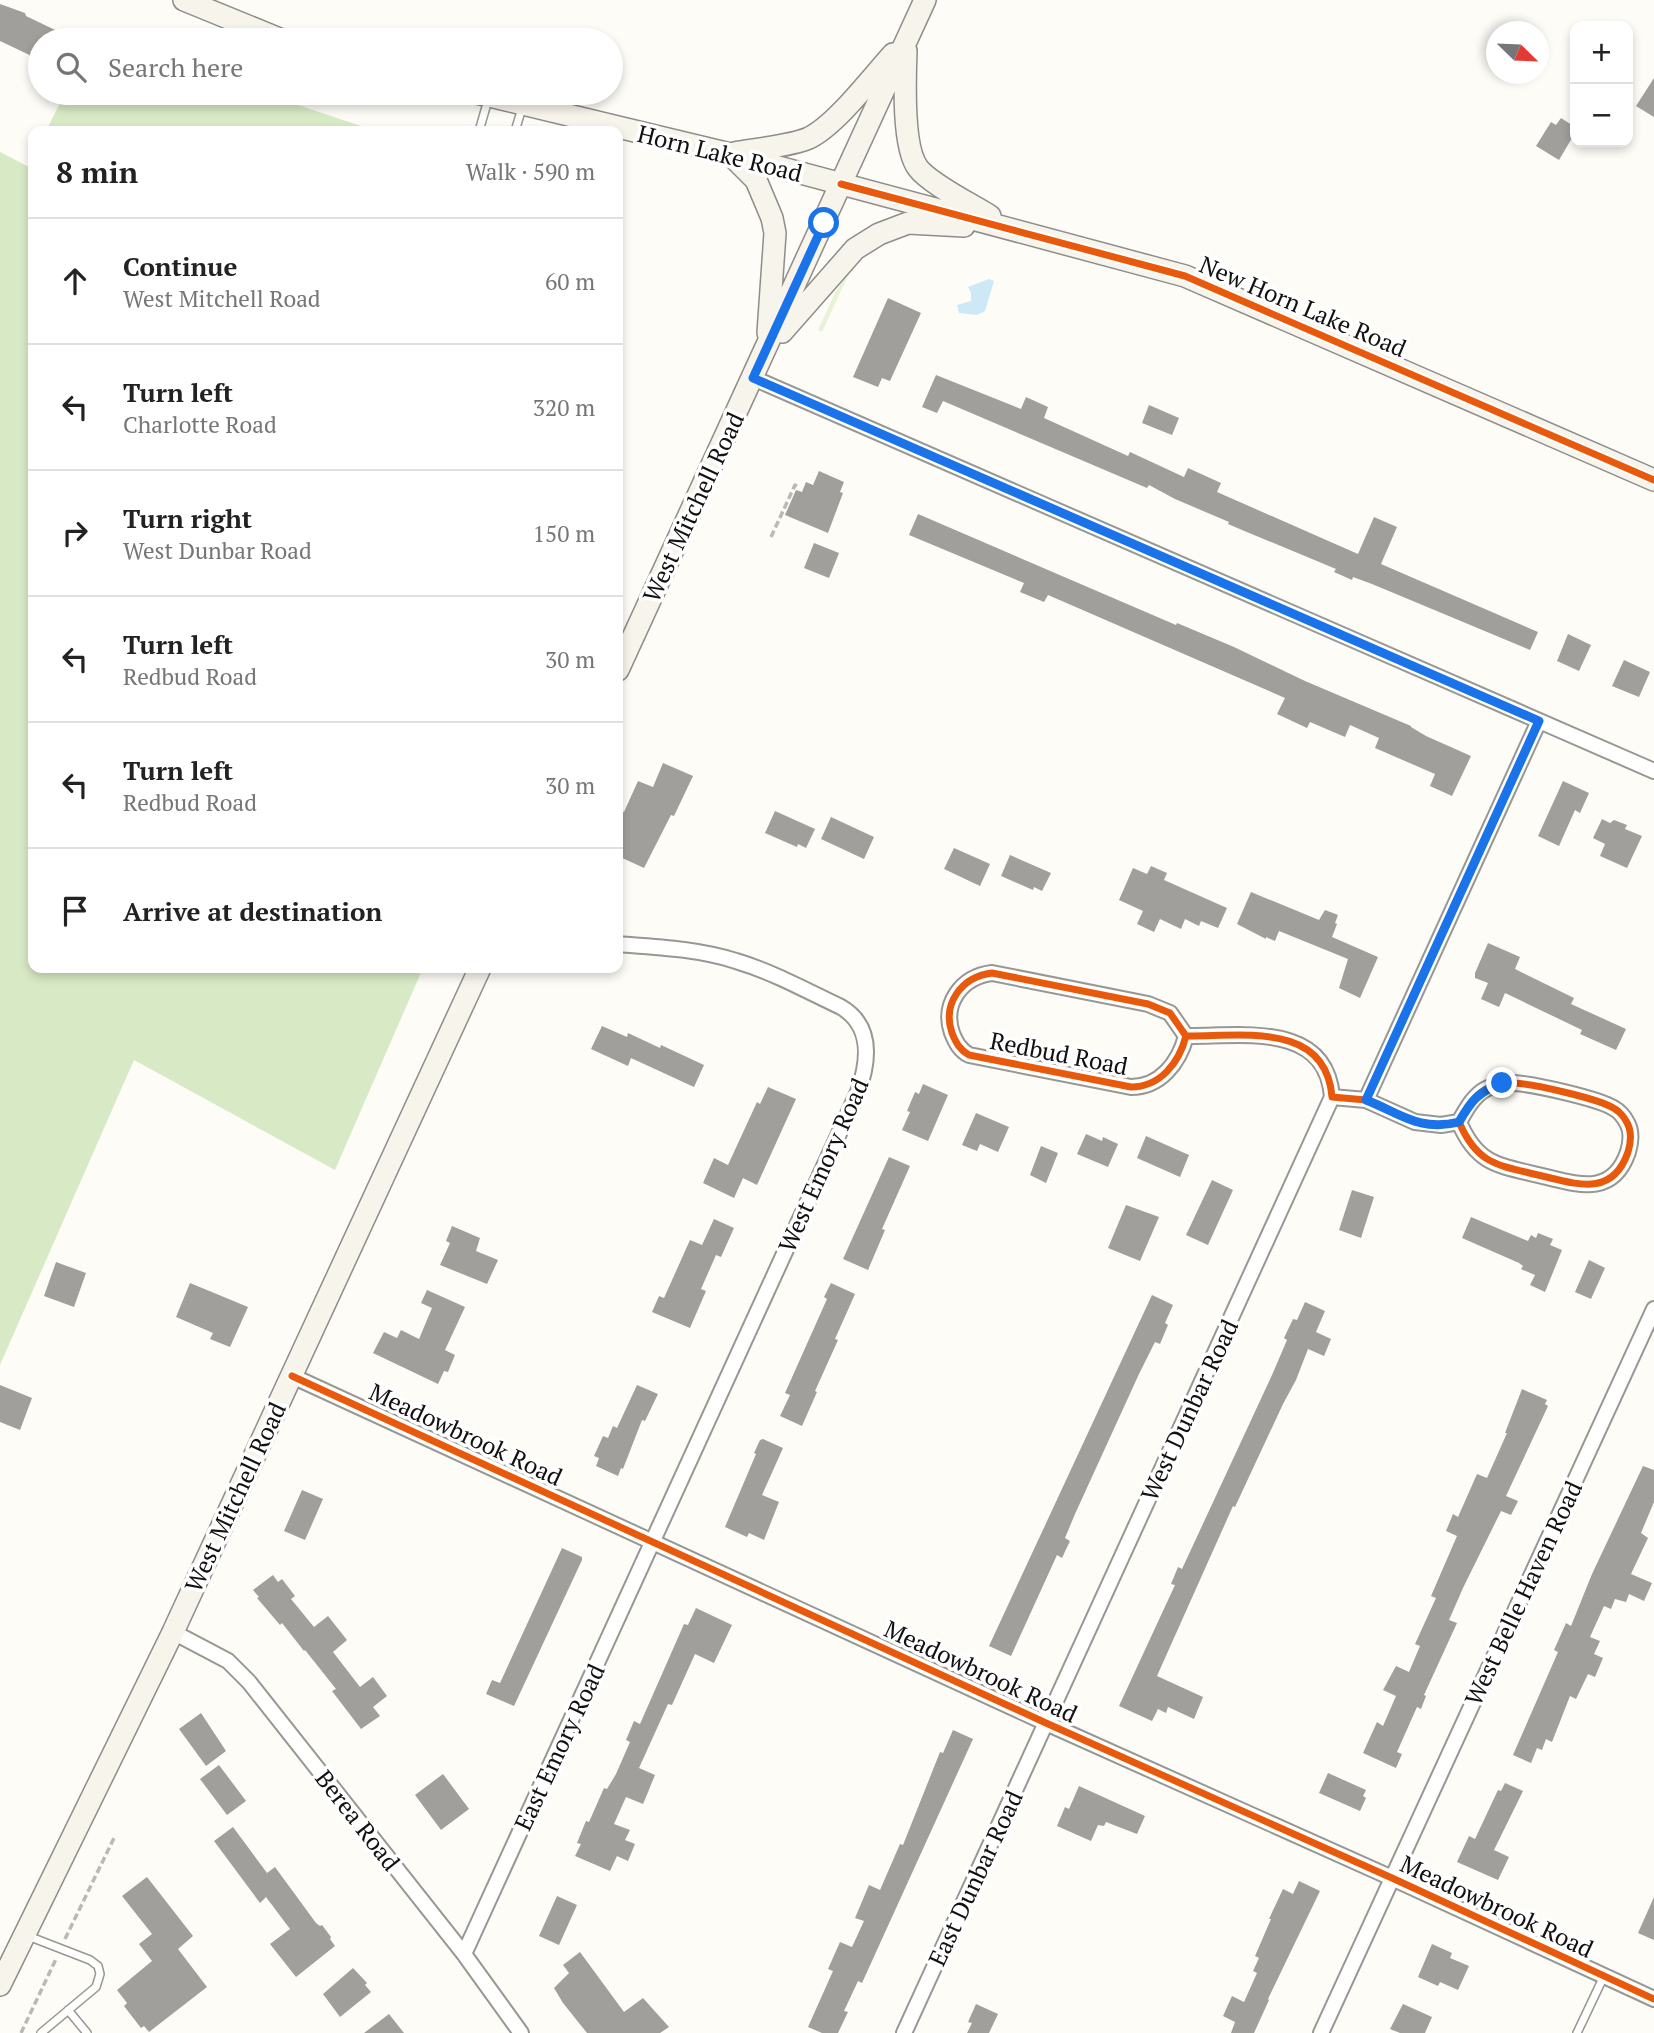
<!DOCTYPE html>
<html lang="en">
<head>
<meta charset="utf-8">
<style>
	:root { --surface:#fff; --page:#f2f2f2; --text:#222; --muted:#767676; --line:#e0e0e0 }
	body { margin:0; font-family:"PT Serif",serif; background:var(--page); color:var(--text) }
	.controls { position:absolute; right:21px; top:21px; display:grid; overflow:hidden; border-radius:14px; box-shadow:0 4px 10px #0003 }
	.controls button { width:63px; height:63px; display:grid; place-items:center; padding:0; border:0; border-bottom:2px solid var(--line); background:var(--surface); color:var(--text); font:35px sans-serif }
	.compass { position:absolute; left:1486px; top:21px; width:63px; height:63px; border-radius:50%; background:var(--surface); box-shadow:0 4px 10px #0003; rotate:113deg }
	.stop { position:absolute; width:21px; height:21px; margin:-16px; border:5px solid #1a73e8; border-radius:50%; background:#fff }
	.stop.end { background:#1a73e8; border-color:#fff; box-shadow:0 2px 7px #0008 }
	.list { margin:0; padding:0; list-style:none }
	h2 { display:flex; justify-content:space-between; align-items:center; height:91px; margin:0; padding:0 28px; font-size:30px }
	h2 small { font-size:23px; font-weight:400; color:var(--muted) }
	.list li { display:grid; grid-template-columns:46px 1fr auto; gap:21px; align-items:center; box-sizing:border-box; height:126px; padding:0 28px; border-top:2px solid var(--line) }
	.list b { display:block; font-size:26px; white-space:nowrap }
	.list p { margin:0; font-size:23px; white-space:nowrap; color:var(--muted) }
	.list em { font-size:23px; font-style:normal; color:var(--muted) }
	.icon { flex:none; width:38px; height:38px; fill:none; stroke:currentColor; stroke-width:2; stroke-linecap:round; stroke-linejoin:round }
	.map { position:relative; flex:none; width:1654px; height:2033px; overflow:hidden }
	.search { position:absolute; background:var(--surface); box-shadow:0 4px 10px #0003; left:28px; top:28px; width:595px; height:77px; display:flex; align-items:center; gap:18px; box-sizing:border-box; padding:0 24px; border-radius:38px; color:var(--muted); font-size:26px }
	.panel { position:absolute; background:var(--surface); box-shadow:0 4px 10px #0003; left:28px; top:126px; width:595px; height:847px; border-radius:14px }
	.map>svg:first-child { display:block }
	.green { fill:#e7f3d7 }
	.forest { fill:#d8eac5 }
	.water { fill:#cde8f7 }
	.building { fill:#a19f9c }
	.lines { fill:none; stroke-linecap:round; stroke-linejoin:round }
	.lane-casing { stroke:#979795; stroke-width:10 }
	.street-casing { stroke:#979795; stroke-width:18 }
	.secondary-casing { stroke:#8e8d8b; stroke-width:24 }
	.path { stroke:#b9b9b8; stroke-width:3.5; stroke-dasharray:7 3.5; stroke-linecap:butt }
	.lane { stroke:#fffffe; stroke-width:7 }
	.street { stroke:#fffffe; stroke-width:14 }
	.secondary { stroke:#f6f4eb; stroke-width:21 }
	.cycleway-casing { stroke:#fff; stroke-width:11 }
	.cycleway { stroke:#e8590c; stroke-width:7 }
	.route { stroke:#1a73e8; stroke-width:9 }
	.labels { text-anchor:middle; dominant-baseline:central; stroke-width:7; stroke-linejoin:round; paint-order:stroke }
	.street-label { font-size:24px; fill:#111; stroke:#fff }
</style>
</head>
<body>
<div class="map">
<svg width="1654" height="2033" viewBox="0 0 1654 2033">
	<rect width="100%" height="100%" fill="#fdfcf7"/>
	<path class="green" d="M851 269 822 332 818 330 835 293Z"/>
	<path class="forest" d="M65 93H262L376 131H46Z
		M0 152 29 167 33 159V968H423L335 1170 134 1060 0 1365Z"/>
	<path class="water" d="M989 279 994 281 985 311 977 315 959 313 957 305 971 301V293L968 287Z"/>
	<path class="building" d="M0 4 25 13 26 16 76 40H40V60L0 41Z
		M1654 78V117L1636 106Z
		M1561 118 1575 127V133L1559 160 1536 146 1551 122 1556 125Z
		M888 298 921 313 890 381 882 378 878 387 853 377Z
		M936 375 1021 409 1026 397 1048 407 1044 418 1128 456 1130 452 1184 477 1188 468 1221 483 1217 492 1358 554 1374 517 1397 527 1381 564 1538 632 1530 650 1372 584 1353 577 1352 580 1334 572 1336 569 1242 530 1228 524 1229 522 1175 499 1149 485 1147 488 943 401 937 413 922 407Z
		M1149 405 1179 418 1172 435 1142 423Z
		M819 471 844 482 840 492 843 493 828 533 785 515 796 490 802 492 806 482 813 485Z
		M918 514 1176 625 1177 623 1234 647 1305 681 1411 726V727L1426 736 1471 756 1452 796 1430 786 1435 774 1375 748 1379 738 1350 725 1345 737 1310 722 1307 728 1277 714 1285 698 1048 595 1044 602 1020 592 1024 583 909 535Z
		M814 543 839 553 829 578 804 568Z
		M1568 634 1591 645 1579 671 1557 661Z
		M1624 660 1650 672 1639 697 1612 686Z
		M663 763 693 776 674 816 671 815 644 868 618 856V809L624 812 638 781 653 787Z
		M1563 781 1589 793 1580 813 1575 810 1559 846 1538 836Z
		M775 811 815 829 806 848 798 844 797 847 765 833Z
		M831 817 874 837 864 859 821 839Z
		M1602 819 1610 823 1614 820 1627 825 1625 829 1642 836 1627 868 1600 856 1605 844 1593 838Z
		M954 848 990 864 980 886 944 869Z
		M1010 855 1051 873 1042 891 1034 887 1033 890 1001 876Z
		M1151 866 1167 873 1164 880 1227 908 1218 928 1201 921 1199 926 1185 919 1181 929 1160 919 1154 932 1137 924 1143 911 1119 900 1133 868 1147 874Z
		M1251 892 1319 920 1325 910 1338 915 1335 923 1337 924 1332 937 1378 957 1360 998 1339 988 1348 959 1279 931 1275 941 1266 937V939L1237 924Z
		M1488 943 1520 957 1515 969 1574 998 1571 1004 1626 1029 1616 1050 1580 1034 1582 1030 1505 993 1499 1007 1481 999 1488 983 1475 978V973Z
		M602 1026 627 1037 628 1033 660 1048 661 1045 704 1065 694 1087 631 1058 628 1066 591 1049Z
		M923 1084 948 1095 928 1141 902 1130 910 1112 907 1111 915 1092 919 1094Z
		M768 1087 796 1099 757 1185 743 1178 734 1198 703 1183 714 1158 728 1165 757 1102 760 1104Z
		M976 1113 1009 1127 998 1152 980 1144 977 1151 962 1145Z
		M1086 1134 1102 1141 1103 1137 1118 1144 1108 1167 1077 1154Z
		M1146 1136 1189 1155 1180 1177 1137 1158Z
		M1041 1146 1058 1153 1046 1183 1030 1175Z
		M889 1157 910 1166 882 1229 885 1230 868 1270 843 1259Z
		M1212 1180 1233 1190 1208 1245 1186 1235Z
		M1352 1190 1374 1197 1361 1238 1339 1230Z
		M1126 1205 1159 1217 1140 1261 1108 1248Z
		M1471 1217 1528 1241 1531 1235 1536 1238 1538 1233 1553 1239 1550 1245 1562 1250 1545 1292 1530 1285 1535 1275 1521 1269 1523 1266 1519 1263 1462 1238Z
		M714 1219 734 1228 721 1257 716 1255 701 1289 706 1291 690 1328 652 1312 659 1296 664 1298 690 1240 702 1245Z
		M452 1226 480 1238 476 1251 498 1260 487 1284 440 1265 450 1243 446 1241Z
		M1589 1260 1605 1268 1591 1299 1575 1292Z
		M56 1262 86 1273 74 1307 44 1296Z
		M190 1283 248 1307 230 1347 210 1339 213 1333 176 1317Z
		M831 1283 855 1294 835 1339 838 1340 815 1391 817 1392 802 1426 780 1416 790 1395 785 1393 827 1299 824 1297Z
		M427 1290 465 1307 445 1350 455 1355 448 1372 444 1371 438 1384 373 1353 384 1332 397 1338 401 1330 419 1339 432 1308 421 1303Z
		M1152 1295 1173 1305 1165 1323 1168 1325 1160 1344 1155 1342 1139 1374 1075 1514 1065 1538 1070 1541 1062 1558 1057 1555 1011 1656 989 1646Z
		M1305 1302 1325 1311 1316 1332 1331 1339 1324 1356 1308 1349 1296 1380 1283 1404 1235 1507 1233 1506 1157 1676 1203 1697 1194 1719 1168 1707 1166 1713 1158 1709 1152 1721 1119 1706 1175 1585 1171 1584 1178 1567 1182 1569 1272 1375 1287 1340 1284 1338 1293 1319 1297 1320Z
		M0 1385 32 1398 20 1430 0 1422Z
		M637 1385 658 1394 645 1421 642 1420 623 1469 621 1468 618 1476 596 1466 599 1458 594 1456 603 1436 608 1438 613 1426 617 1428Z
		M1522 1389 1547 1400 1545 1404 1548 1406 1506 1496 1518 1501 1511 1515 1501 1511 1463 1588 1449 1620 1457 1623 1424 1695 1426 1696 1421 1709 1417 1707 1397 1752 1402 1754 1396 1768 1363 1753 1377 1722 1383 1726 1396 1696 1383 1690 1396 1666 1409 1672 1420 1646 1415 1644 1436 1598 1431 1596 1457 1536 1446 1531 1453 1514 1458 1517 1477 1474 1487 1478 1507 1433H1505Z
		M763 1439 783 1448 762 1495 779 1502 764 1540 749 1533 747 1537 725 1527 756 1454 754 1453 760 1440Z
		M1643 1466 1654 1470V1502L1641 1533 1648 1538 1631 1574 1652 1583 1644 1601 1629 1594 1626 1602 1615 1599 1611 1609 1604 1606 1590 1637 1600 1641 1594 1654 1603 1658 1595 1677 1588 1674 1576 1699 1570 1696 1552 1742 1546 1739 1542 1750 1537 1748 1531 1763 1513 1755 1558 1652 1554 1650 1566 1623 1571 1626 1592 1574Z
		M302 1490 323 1499 305 1540 284 1531Z
		M562 1548 582 1557V1560L514 1706 486 1694 492 1680 500 1683Z
		M273 1575 278 1582 282 1579 295 1596 291 1599 314 1627 328 1616 347 1640 333 1652 360 1687 373 1677 387 1696 373 1707 380 1716 361 1729 332 1691 336 1689 305 1650 304 1651 282 1623 280 1625 257 1598 259 1597 253 1590Z
		M696 1608 732 1625 714 1663 695 1654 672 1705 668 1704 639 1768 655 1775 646 1797 643 1804 626 1797 614 1824 630 1830 625 1840 635 1844 628 1861 617 1856 610 1871 575 1856 581 1844 577 1843 586 1821 589 1822 604 1788 607 1789 616 1774 630 1742 626 1740 634 1721 640 1724 684 1624 688 1625Z
		M201 1713 226 1751 206 1766 179 1729Z
		M953 1730 973 1739 862 1983 858 1981 844 2011 848 2012 838 2033H822L808 2027 833 1971 828 1969 840 1942 852 1947 864 1921 855 1918 869 1885 880 1890 900 1844 903 1845 940 1752 943 1753Z
		M219 1765 246 1801 227 1815 200 1779Z
		M1328 1773 1366 1790 1363 1796 1366 1798 1360 1811 1319 1793Z
		M443 1774 469 1809 441 1830 415 1795Z
		M1505 1783 1523 1791 1494 1850 1509 1857 1498 1880 1457 1862 1469 1836 1475 1839 1498 1790 1501 1791Z
		M1079 1786 1145 1816 1137 1834 1106 1822 1104 1826 1098 1825 1091 1841 1057 1826 1065 1807 1069 1809Z
		M233 1827 267 1873 275 1867 316 1923 320 1926 322 1925 331 1937 330 1939 335 1946 296 1977 270 1944 290 1929 266 1897 260 1903 214 1841Z
		M147 1877 193 1936 178 1949 207 1987 149 2032 144 2026 141 2028 124 2006 127 2003 117 1990 152 1961 139 1944 152 1934 122 1896Z
		M1299 1881 1320 1891 1268 1999 1269 2000 1254 2033H1231L1235 2022 1223 2016 1232 1996 1244 2002 1257 1973 1253 1971 1259 1958 1255 1956 1271 1919H1269L1283 1889 1293 1894Z
		M557 1896 577 1905 559 1945 539 1936Z
		M1654 1897V1940L1638 1933Z
		M1432 1944 1452 1953 1450 1958 1469 1966 1458 1990 1440 1982 1438 1986 1418 1977Z
		M580 1952 624 2012 643 1998 669 2027 660 2033H587L563 2003 554 1988 569 1973 563 1965Z
		M353 1968 367 1983 365 1985 371 1992 340 2017 323 1994Z
		M976 2004 998 2014 989 2033H967L972 2023 968 2022Z
		M1403 2004 1432 2017 1425 2033H1400L1390 2029Z
		M389 2014 404 2033H364Z"/>
	<g class="lines">
		<g class="lane-casing">
			<path id="lane" d="M479 131 488 100
				M515 131 523 105
				M28 1936 90 1960 98 1966 100 1974 96 1987 41 2033
				M68 2010 87 2033
				M1577 2033 1604 1976"/>
		</g>
		<g class="street-casing">
			<path id="street" d="M753 378 1654 771
				M1186 1036C1179 1063 1160 1087 1131 1087L969 1055C960 1050 956 1043 952 1033 942 1004 961 977 992 973L1148 1004 1170 1013 1186 1036C1239 1037 1326 1020 1332 1097L1366 1100 1415 1122 1441 1125 1459 1122C1466 1110 1473 1096 1486 1089 1493 1085 1503 1083 1511 1083 1530 1083 1601 1099 1615 1109 1619 1111 1624 1117 1626 1121 1632 1130 1631 1142 1628 1152 1612 1199 1574 1183 1538 1175 1497 1165 1477 1164 1459 1122
				M1366 1100 1539 721
				M292 1376 1046 1723 1392 1878 1654 1999
				M173 1632 228 1661 249 1682 464 1954 521 2033
				M464 1954 858 1092C869 1061 873 1026 841 1007 807 991 773 972 736 961 699 949 657 947 618 944
				M904 2033 1332 1097
				M1321 2033 1654 1309"/>
		</g>
		<g class="secondary-casing">
			<path id="secondary" d="M184 0 282 40
				M906 51C905 78 902 147 918 168 930 184 973 205 990 216
				M477 93 730 154 1185 276 1654 480
				M734 153C755 149 791 146 809 138 836 125 872 77 893 54
				M732 156 756 180 772 218 775 233 768 333
				M782 332 855 249 879 234 908 223 964 226
				M618 670 925 0
				M0 1985 173 1632 480 968"/>
		</g>
		<path class="path" d="M771 537 795 485 800 488
			M65 1939 115 1836
			M21 2033 56 1959"/>
		<use href="#lane" class="lane"/>
		<use href="#street" class="street"/>
		<use href="#secondary" class="secondary"/>
		<g class="cycleway-casing">
			<path id="cycleway" d="M841 184 1185 276 1654 480
				M1186 1036C1179 1063 1160 1087 1131 1087L969 1055C960 1050 956 1043 952 1033 942 1004 961 977 992 973L1148 1004 1170 1013 1186 1036C1239 1037 1326 1020 1332 1097L1366 1100 1415 1122 1441 1125 1459 1122C1466 1110 1473 1096 1486 1089 1493 1085 1503 1083 1511 1083 1530 1083 1601 1099 1615 1109 1619 1111 1624 1117 1626 1121 1632 1130 1631 1142 1628 1152 1612 1199 1574 1183 1538 1175 1497 1165 1477 1164 1459 1122
				M292 1376 1046 1723 1392 1878 1654 1999"/>
		</g>
		<use href="#cycleway" class="cycleway"/>
	</g>
	<g class="lines">
		<path class="route" d="M824 223 753 378 1539 721 1366 1100C1400 1113 1419 1132 1459 1122 1471 1101 1478 1092 1502 1083"/>
	</g>
	<g class="labels">
		<g class="street-label">
			<text transform="translate(720 153) rotate(14)">Horn Lake Road</text>
			<text transform="translate(1303 306) rotate(23)">New Horn Lake Road</text>
			<text transform="translate(693 507) rotate(-65)">West Mitchell Road</text>
			<text transform="translate(1059 1053) rotate(11)">Redbud Road</text>
			<text transform="translate(823 1165) rotate(-66)">West Emory Road</text>
			<text transform="translate(1189 1410) rotate(-65)">West Dunbar Road</text>
			<text transform="translate(466 1434) rotate(25)">Meadowbrook Road</text>
			<text transform="translate(235 1497) rotate(-65)">West Mitchell Road</text>
			<text transform="translate(1523 1593) rotate(-65)">West Belle Haven Road</text>
			<text transform="translate(981 1671) rotate(25)">Meadowbrook Road</text>
			<text transform="translate(559 1747) rotate(-65)">East Emory Road</text>
			<text transform="translate(358 1820) rotate(52)">Berea Road</text>
			<text transform="translate(975 1878) rotate(-65)">East Dunbar Road</text>
			<text transform="translate(1497 1906) rotate(25)">Meadowbrook Road</text>
		</g>
	</g>
</svg>
<div class="controls">
<button>+</button>
<button>−</button>
</div>
<svg class="compass" viewBox="-18 -18 36 36"><path d="M0-13l5 13h-10z" fill="#e53935"/><path d="M0 13l5-13h-10z" fill="#767676"/></svg>
<div class="stop" style="left:824px;top:223px"></div>
<div class="stop end" style="left:1502px;top:1083px"></div>
<div class="search"><svg class="icon" aria-label="search" viewBox="0 0 24 24"><circle cx="10" cy="10" r="6"/><path d="M15 15l6 6"/></svg>Search here</div>
<section class="panel">
<h2>8 min<small>Walk · 590 m</small></h2>
<ul class="list">
<li><svg class="icon" aria-label="ahead" viewBox="0 0 24 24"><path d="M12 20V5M6 11l6-6 6 6"/></svg><div><b>Continue</b><p>West Mitchell Road</p></div><em>60 m</em></li>
<li><svg class="icon" aria-label="left" viewBox="0 0 24 24"><path d="M17 20v-9H6M10 6l-5 5 5 5"/></svg><div><b>Turn left</b><p>Charlotte Road</p></div><em>320 m</em></li>
<li><svg class="icon" aria-label="right" viewBox="0 0 24 24"><path d="M7 20v-9h11M14 6l5 5-5 5"/></svg><div><b>Turn right</b><p>West Dunbar Road</p></div><em>150 m</em></li>
<li><svg class="icon" aria-label="left" viewBox="0 0 24 24"><path d="M17 20v-9H6M10 6l-5 5 5 5"/></svg><div><b>Turn left</b><p>Redbud Road</p></div><em>30 m</em></li>
<li><svg class="icon" aria-label="left" viewBox="0 0 24 24"><path d="M17 20v-9H6M10 6l-5 5 5 5"/></svg><div><b>Turn left</b><p>Redbud Road</p></div><em>30 m</em></li>
<li><svg class="icon" aria-label="arrive" viewBox="0 0 24 24"><path d="M6 21V4h12l-3 4 3 4H6"/></svg><div><b>Arrive at destination</b></div></li>
</ul>
</section>
</div>
</body>
</html>
